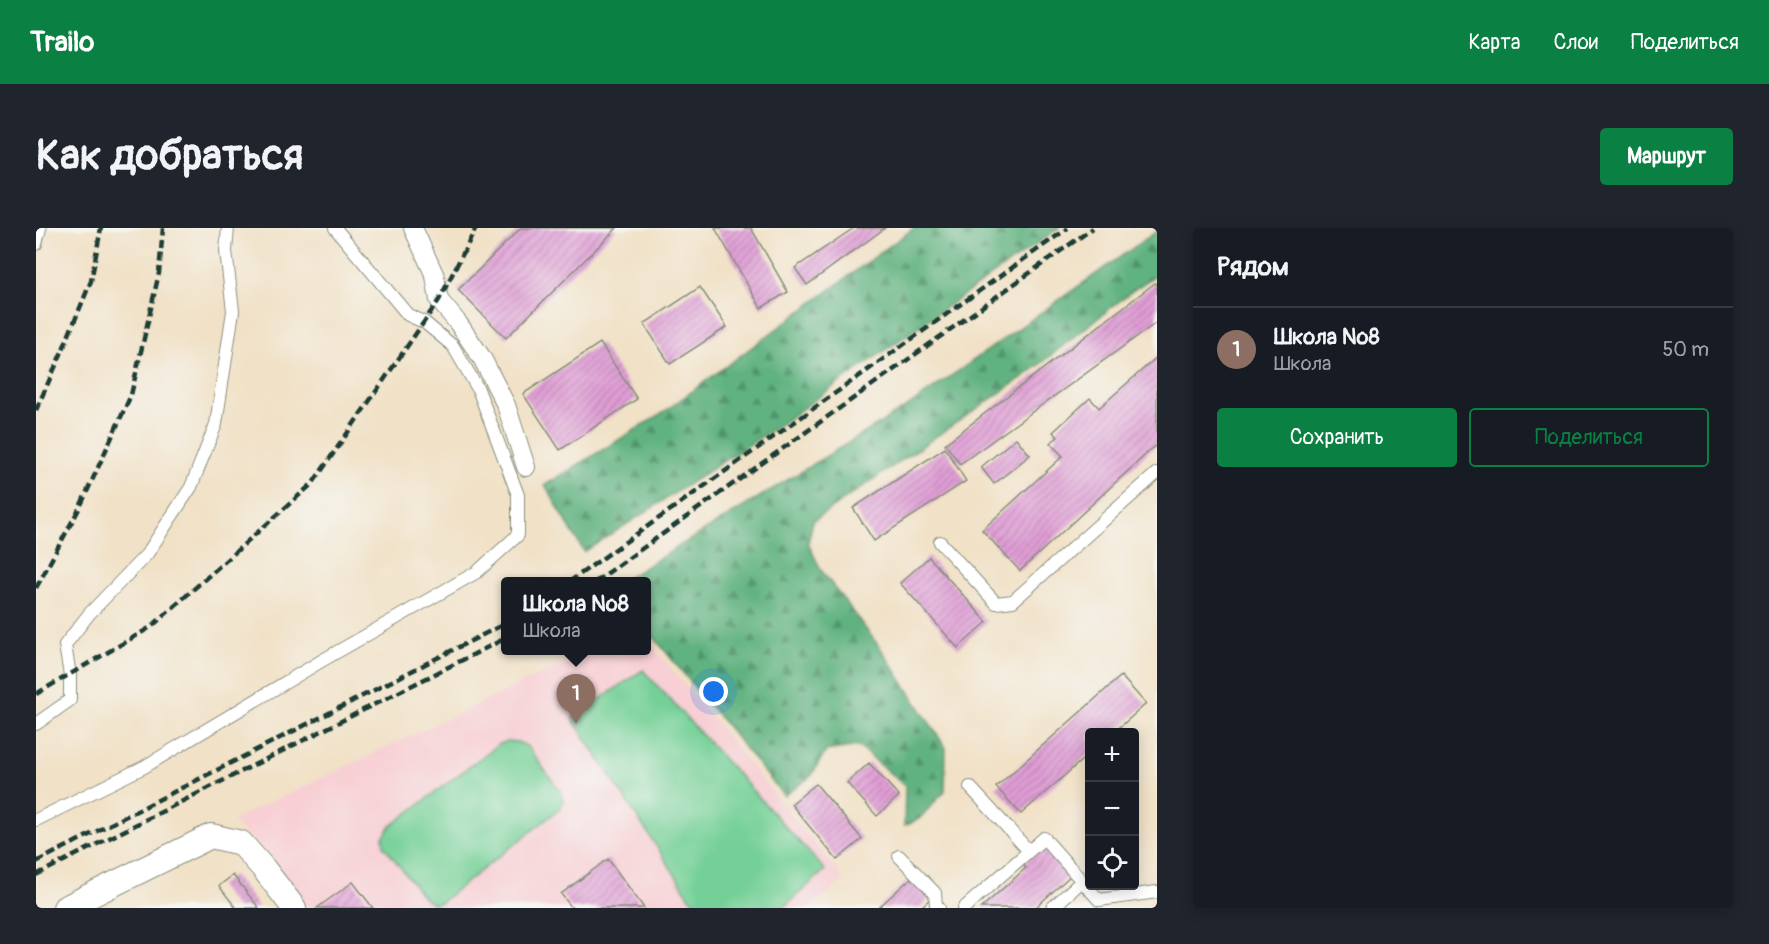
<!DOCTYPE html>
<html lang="ru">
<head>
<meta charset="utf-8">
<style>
	:root { --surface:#171b24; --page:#20242c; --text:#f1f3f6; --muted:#9ea1a6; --line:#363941; --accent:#0b8043 }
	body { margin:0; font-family:Pangolin,sans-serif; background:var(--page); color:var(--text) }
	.controls { position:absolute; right:18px; bottom:18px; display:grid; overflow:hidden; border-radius:6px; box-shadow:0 3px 15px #0003 }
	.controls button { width:54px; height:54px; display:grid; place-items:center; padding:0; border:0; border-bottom:2px solid var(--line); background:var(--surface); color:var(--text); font:30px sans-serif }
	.you { position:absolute; left:678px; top:464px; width:21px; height:21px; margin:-15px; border:4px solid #fff; border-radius:50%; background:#1a73e8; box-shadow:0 0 0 9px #1a73e833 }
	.badge { display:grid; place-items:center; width:39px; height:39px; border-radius:50%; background:var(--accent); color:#fff; font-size:20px; font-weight:700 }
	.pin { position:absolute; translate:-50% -50px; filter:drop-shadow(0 2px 3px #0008) }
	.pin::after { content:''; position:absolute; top:32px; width:21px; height:18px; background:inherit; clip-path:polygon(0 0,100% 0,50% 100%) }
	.popup { position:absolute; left:465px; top:349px; width:150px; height:78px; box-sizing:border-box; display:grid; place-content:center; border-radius:6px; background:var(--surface); filter:drop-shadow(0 2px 4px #0005); font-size:20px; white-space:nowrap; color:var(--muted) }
	.popup b { font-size:22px; color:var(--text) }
	.popup::after { content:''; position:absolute; left:50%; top:100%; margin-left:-12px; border:12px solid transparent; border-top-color:var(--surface) }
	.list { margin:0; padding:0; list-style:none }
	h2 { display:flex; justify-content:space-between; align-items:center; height:78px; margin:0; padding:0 24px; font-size:26px }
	h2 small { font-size:20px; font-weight:400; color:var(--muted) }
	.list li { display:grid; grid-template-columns:39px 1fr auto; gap:18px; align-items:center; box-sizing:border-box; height:84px; padding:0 24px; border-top:2px solid var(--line) }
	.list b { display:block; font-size:22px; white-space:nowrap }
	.list p { margin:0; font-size:20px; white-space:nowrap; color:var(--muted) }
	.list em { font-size:20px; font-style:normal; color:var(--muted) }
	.actions { display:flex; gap:12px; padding:18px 24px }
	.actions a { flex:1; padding:14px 0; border:2px solid var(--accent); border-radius:6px; text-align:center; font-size:21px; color:var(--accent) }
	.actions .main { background:var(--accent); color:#fff }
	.icon { flex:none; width:33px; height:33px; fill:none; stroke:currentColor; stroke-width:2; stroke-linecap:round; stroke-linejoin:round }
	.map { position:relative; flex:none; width:1121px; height:680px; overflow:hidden; border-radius:6px }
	header { display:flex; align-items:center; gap:36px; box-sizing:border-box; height:84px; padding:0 30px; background:var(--accent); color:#fff }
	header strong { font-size:28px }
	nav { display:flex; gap:33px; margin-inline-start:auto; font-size:21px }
	.intro { display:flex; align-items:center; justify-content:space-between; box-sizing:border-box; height:144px; padding:0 36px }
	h1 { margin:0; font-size:42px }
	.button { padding:15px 27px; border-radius:6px; background:var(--accent); color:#fff; font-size:21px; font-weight:700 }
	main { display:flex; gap:36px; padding:0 36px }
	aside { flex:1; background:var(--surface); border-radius:6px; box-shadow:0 3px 15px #0003 }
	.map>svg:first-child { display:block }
	.built { fill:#f7cfd4 }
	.forest { fill:url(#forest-firs); stroke:#40785a; stroke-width:1.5 }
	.garden { fill:#75d097; stroke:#4a8666; stroke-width:1.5 }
	.building { fill:url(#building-hatch) }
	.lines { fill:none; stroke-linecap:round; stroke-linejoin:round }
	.service-casing { stroke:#888f7d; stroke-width:14 }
	.pedestrian-casing { stroke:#888f7d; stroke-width:20 }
	.minor-casing { stroke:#888f7d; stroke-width:26 }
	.service { stroke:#fff; stroke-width:12 }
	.pedestrian { stroke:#fff; stroke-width:18 }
	.minor { stroke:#fff; stroke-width:24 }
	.rail { stroke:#1f3d34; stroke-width:4.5; stroke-dasharray:9 4.5; stroke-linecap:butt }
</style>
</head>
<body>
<header>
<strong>Trailo</strong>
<nav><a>Карта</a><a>Слои</a><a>Поделиться</a></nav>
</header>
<div class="intro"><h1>Как добраться</h1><a class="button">Маршрут</a></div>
<main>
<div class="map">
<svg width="1121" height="680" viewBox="0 0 1121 680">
	<defs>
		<pattern id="forest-firs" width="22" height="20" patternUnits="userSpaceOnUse" patternTransform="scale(1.5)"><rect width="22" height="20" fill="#60b280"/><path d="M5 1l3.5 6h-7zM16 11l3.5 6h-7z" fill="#4f926a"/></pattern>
		<pattern id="building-hatch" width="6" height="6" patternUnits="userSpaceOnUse" patternTransform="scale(1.5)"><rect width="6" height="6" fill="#e09ed5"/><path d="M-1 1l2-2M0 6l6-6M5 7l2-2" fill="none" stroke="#b582ae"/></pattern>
	</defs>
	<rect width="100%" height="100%" fill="#f6f6f2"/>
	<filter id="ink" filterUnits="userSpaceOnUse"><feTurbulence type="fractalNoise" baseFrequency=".0167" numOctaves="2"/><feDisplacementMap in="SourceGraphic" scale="12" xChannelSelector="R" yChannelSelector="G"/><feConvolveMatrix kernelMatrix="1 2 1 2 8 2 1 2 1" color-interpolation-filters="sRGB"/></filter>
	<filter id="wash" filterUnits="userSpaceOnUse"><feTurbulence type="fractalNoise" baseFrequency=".008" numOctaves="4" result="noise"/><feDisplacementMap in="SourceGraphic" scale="24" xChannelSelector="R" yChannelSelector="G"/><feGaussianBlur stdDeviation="1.35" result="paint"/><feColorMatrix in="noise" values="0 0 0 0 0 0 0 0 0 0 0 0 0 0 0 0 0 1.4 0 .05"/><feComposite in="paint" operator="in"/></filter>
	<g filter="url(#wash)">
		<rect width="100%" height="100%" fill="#f1e1c6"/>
		<path class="built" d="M611 411 808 651 775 680H264L197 592 554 423 610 422Z"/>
		<path class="forest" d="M878 0H1023L739 200 548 324 509 257 625 186Z
			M1121 3V46L1096 63 993 145 777 293 772 315 785 342 845 421 910 520 909 563 883 591 868 598 869 558 822 518 790 523 775 548 748 568 611 401 610 354 592 353 591 350 871 179Z"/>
		<path class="garden" d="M607 442 789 642 747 680H661L536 490Z
			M471 513 482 514 491 518 525 564 527 573 525 580 405 674 398 676 388 670 348 618 347 609 355 598 463 516Z"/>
		<g id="blocks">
			<path class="building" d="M485 0H581L470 110 422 62Z
				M679 0H715L752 64 725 80Z
				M818 0H849L771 57 759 40Z
				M1119 55 1121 57V94L924 236 909 216Z
				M664 59 691 99 634 136 608 96Z
				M564 115 601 171 524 222 487 166Z
				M1121 129V216L984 343 946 302 1027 228 1014 215 1022 209 1017 204 1054 170 1063 180Z
				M980 210 994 227 958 256 945 239Z
				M909 220 930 253 838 313 817 280Z
				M893 329 951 394 922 420 864 355Z
				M1085 448 1110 476 1077 505H1054V525L985 586 960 559Z
				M833 535 863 568 841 588 811 555Z
				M780 556 826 611 801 632 755 576Z
				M1006 615 1035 647 999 680H945L990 640 985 634Z
				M572 631 608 680H536L525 666Z
				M197 647 223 680H200L183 658Z
				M876 649 895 670 885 679 886 680H842Z
				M317 654 337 680H281Z"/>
		</g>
	</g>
	<g filter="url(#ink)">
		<use href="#blocks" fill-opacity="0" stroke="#888f7d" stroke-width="1.5"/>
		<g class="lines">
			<g class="service-casing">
				<path id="service" d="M0 16 4 0
					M904 314 960 375 977 373 1121 245
					M0 496 34 472V447L29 417 53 386 111 326 155 259 180 196 197 83 190 23 192 0
					M934 559 993 623
					M0 592 108 539 287 432 441 344 482 307V267L442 161 417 118 388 94 372 87 299 0
					M863 628 899 665 900 677 903 680
					M1046 653 1063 672 1121 664
					M928 680 1008 610 1046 653 1016 680"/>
			</g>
			<g class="pedestrian-casing">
				<path id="pedestrian" d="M377 0 399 48 403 72 422 95 446 130 470 177 490 239"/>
			</g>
			<g class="minor-casing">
				<path id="minor" d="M29 680 175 608 205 615 228 641 258 680"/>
			</g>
			<use href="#service" class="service"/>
			<use href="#pedestrian" class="pedestrian"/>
			<use href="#minor" class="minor"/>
			<path class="rail" d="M0 182 25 126 55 53 65 0
				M533 354 1032 0
				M559 354 1057 0
				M0 360 44 279 95 167 123 45 127 0
				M0 466 115 399 277 255 403 72 440 0
				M0 634 470 395
				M0 647 470 410"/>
		</g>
	</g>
</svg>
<div class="controls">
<button>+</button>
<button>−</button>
<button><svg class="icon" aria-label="locate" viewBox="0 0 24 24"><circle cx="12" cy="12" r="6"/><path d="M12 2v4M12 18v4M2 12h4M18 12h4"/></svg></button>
</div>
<div class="you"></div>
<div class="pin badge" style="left:540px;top:496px;background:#8d6e63">1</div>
<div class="popup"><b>Школа №8</b>Школа</div>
</div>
<aside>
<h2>Рядом<small></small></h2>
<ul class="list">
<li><span class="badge" style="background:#8d6e63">1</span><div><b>Школа №8</b><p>Школа</p></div><em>50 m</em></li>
</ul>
<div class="actions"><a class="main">Сохранить</a><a>Поделиться</a></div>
</aside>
</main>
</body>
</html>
